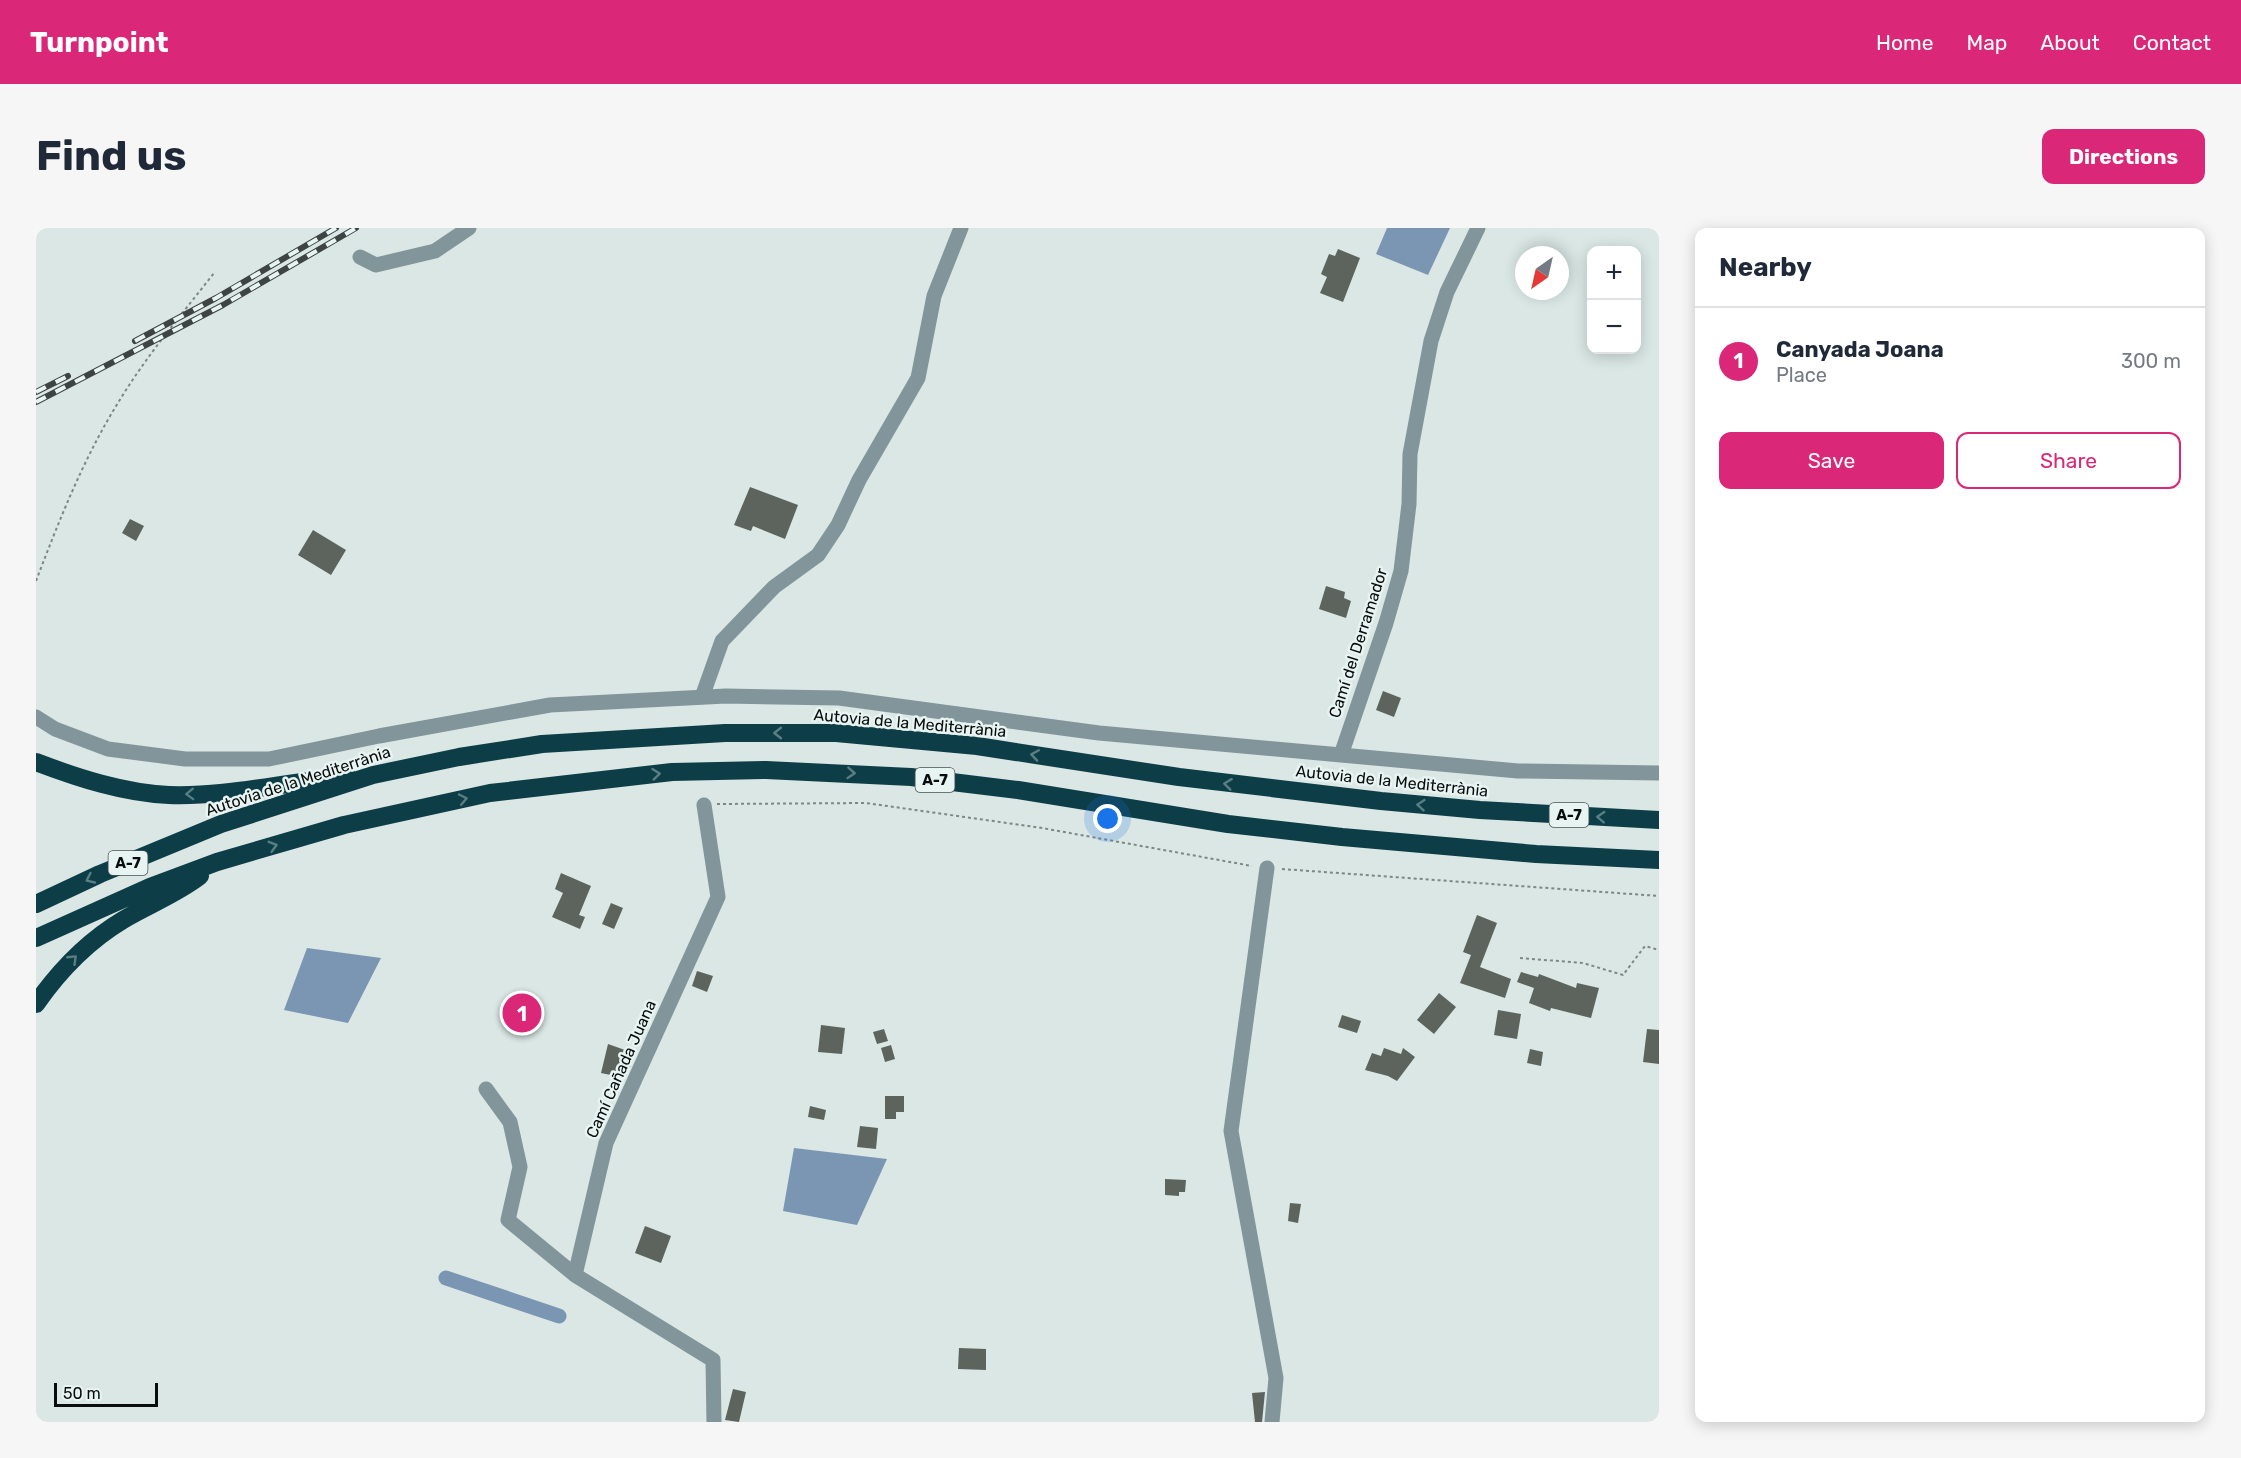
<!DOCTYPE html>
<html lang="en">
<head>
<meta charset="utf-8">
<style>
	:root { --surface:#fff; --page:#f6f6f7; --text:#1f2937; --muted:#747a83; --line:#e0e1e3; --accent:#db2777 }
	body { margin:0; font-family:Rubik,sans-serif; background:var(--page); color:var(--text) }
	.controls { position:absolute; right:18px; top:18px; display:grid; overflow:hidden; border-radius:12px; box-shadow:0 3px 15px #0003 }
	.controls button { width:54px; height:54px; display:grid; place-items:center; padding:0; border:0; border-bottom:2px solid var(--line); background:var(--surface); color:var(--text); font:30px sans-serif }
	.compass { position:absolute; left:1479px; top:18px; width:54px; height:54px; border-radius:50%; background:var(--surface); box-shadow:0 3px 15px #0003; rotate:214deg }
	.scale { position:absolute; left:18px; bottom:15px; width:104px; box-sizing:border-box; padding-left:6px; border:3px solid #090d0d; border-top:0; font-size:16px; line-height:21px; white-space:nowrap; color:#090d0d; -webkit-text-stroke:4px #e7f4f1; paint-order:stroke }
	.you { position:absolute; left:1072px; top:591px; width:21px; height:21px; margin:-15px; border:4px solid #fff; border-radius:50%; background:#1a73e8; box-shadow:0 0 0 9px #1a73e833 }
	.badge { display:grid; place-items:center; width:39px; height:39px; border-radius:50%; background:var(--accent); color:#fff; font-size:20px; font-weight:700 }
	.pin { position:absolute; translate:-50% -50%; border:3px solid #fff; box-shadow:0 2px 6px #0006 }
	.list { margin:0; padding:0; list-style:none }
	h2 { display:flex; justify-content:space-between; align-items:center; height:78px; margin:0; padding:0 24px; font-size:26px }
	h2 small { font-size:20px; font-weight:400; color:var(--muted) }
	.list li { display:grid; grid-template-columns:39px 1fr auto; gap:18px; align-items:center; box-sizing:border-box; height:108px; padding:0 24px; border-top:2px solid var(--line) }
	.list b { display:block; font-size:22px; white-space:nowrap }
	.list p { margin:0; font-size:20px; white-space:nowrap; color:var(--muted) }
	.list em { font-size:20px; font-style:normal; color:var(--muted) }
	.actions { display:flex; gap:12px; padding:18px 24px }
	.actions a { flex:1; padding:14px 0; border:2px solid var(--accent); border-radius:12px; text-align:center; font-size:21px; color:var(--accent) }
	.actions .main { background:var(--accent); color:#fff }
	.map { position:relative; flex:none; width:1623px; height:1194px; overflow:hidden; border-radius:12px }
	header { display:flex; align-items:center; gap:36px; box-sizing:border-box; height:84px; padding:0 30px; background:var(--accent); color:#fff }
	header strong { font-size:28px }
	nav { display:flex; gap:33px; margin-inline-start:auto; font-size:21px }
	.intro { display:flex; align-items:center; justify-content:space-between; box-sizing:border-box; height:144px; padding:0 36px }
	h1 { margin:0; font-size:42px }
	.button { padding:15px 27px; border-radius:12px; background:var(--accent); color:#fff; font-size:21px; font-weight:700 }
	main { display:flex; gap:36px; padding:0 36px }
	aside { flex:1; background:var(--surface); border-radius:12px; box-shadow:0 3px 15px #0003 }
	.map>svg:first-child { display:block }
	.water { fill:#7a96b2 }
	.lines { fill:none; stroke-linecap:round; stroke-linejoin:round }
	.canal { stroke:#7a96b2; stroke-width:15 }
	.building { fill:#5c645d }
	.path { stroke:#7e8786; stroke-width:2; stroke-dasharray:3 3; stroke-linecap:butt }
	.minor { stroke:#81959a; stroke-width:15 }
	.highway { stroke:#0d3e48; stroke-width:18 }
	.rail-casing { stroke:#3e4443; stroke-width:6 }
	.rail { stroke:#e7f4f1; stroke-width:4; stroke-dasharray:11; stroke-linecap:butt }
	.oneway { stroke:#597e83 }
	.labels { text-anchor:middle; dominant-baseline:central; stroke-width:5; stroke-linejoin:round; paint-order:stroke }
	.shield { fill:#e7f4f1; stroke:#4c5251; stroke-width:1.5 }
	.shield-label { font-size:15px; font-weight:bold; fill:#090d0d }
	.street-label { font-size:16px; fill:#090d0d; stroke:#e7f4f1 }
</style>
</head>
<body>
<header>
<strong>Turnpoint</strong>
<nav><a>Home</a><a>Map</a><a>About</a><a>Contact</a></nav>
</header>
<div class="intro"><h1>Find us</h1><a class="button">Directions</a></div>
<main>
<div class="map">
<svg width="1623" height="1194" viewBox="0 0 1623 1194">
	<rect width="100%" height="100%" fill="#dae7e4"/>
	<path class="water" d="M1351 0H1414L1392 47 1340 26Z
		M271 720 345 730 312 795 248 782Z
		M758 920 851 931 821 997 747 983Z"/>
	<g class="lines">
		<path class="canal" d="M410 1050 523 1088"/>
	</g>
	<path class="building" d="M1302 21 1324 30 1307 74 1284 65 1291 49 1285 46 1293 26 1299 28Z
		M714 259 762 277 749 311 717 298 715 303 698 297Z
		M94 291 108 298 100 313 86 305Z
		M277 302 310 322 295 347 262 327Z
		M1290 358 1309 364 1308 370 1315 373 1310 390 1283 381Z
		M1347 463 1365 470 1358 489 1340 482Z
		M525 645 555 658 543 687 549 689 544 701 516 689 527 665 519 661Z
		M575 675 587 680 578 701 566 696Z
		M1441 687 1461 695 1444 739 1475 751 1469 770 1424 755 1435 727 1427 724Z
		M661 743 677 748 671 764 656 758Z
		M1485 744 1502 749 1503 746 1540 760 1541 755 1563 760 1555 790 1515 780 1514 783 1493 775 1498 760 1481 754Z
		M1403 765 1420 779 1398 806 1381 792Z
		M1462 782 1485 786 1481 811 1458 807Z
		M1306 787 1325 793 1321 805 1302 799Z
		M785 797 809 800 806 826 782 824Z
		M848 801 852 813 841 816 837 804Z
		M1611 801 1623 802V836L1607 834Z
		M572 816 589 822 587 830 597 832 589 850 565 845Z
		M855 817 859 831 849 834 845 820Z
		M1348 820 1365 826 1367 820 1379 829 1361 853 1352 848 1329 842 1336 825 1345 828Z
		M1494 821 1507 824 1505 838 1491 835Z
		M849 868H868V884H860V891H849Z
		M774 878 790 882 788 892 772 889Z
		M824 898 842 900 840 921 821 919Z
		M1129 951 1150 952 1149 964H1143V968L1129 967Z
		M1254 975 1265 976 1262 995 1252 993Z
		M609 998 635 1008 625 1035 599 1025Z
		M923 1120 950 1121V1142L922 1141Z
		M697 1161 710 1164 703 1194 689 1192Z
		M1229 1164 1226 1194H1219L1216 1165Z"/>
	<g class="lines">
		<path class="path" d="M0 353C24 290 49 227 85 170 112 126 146 86 178 45
			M1290 550 1297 540
			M681 576 830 575 1006 600 1216 638
			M1246 641 1623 668
			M1484 730 1547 735 1587 747 1609 718 1623 722"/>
		<path class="minor" d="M324 29 340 37 399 23 433 0
			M666 469 686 413 738 359 782 327 802 297 823 252 882 150 898 68 925 0
			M0 489 19 501 72 521 149 531H233L343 508 514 477 690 468 803 470 1063 505 1305 527 1482 543 1623 545
			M1305 527 1350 395 1365 343 1373 276 1374 226 1395 113 1411 64 1442 0
			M668 577 682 669 570 915 539 1047 677 1132 678 1194
			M1231 640 1195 903 1240 1150 1236 1194
			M450 861 474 894 484 939 472 992 539 1047"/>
		<path class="highway" d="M0 534C42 550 88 565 133 567 194 569 252 553 312 549
			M0 676 64 646 185 596 337 547 423 529 506 516 689 505H800L941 518 1143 549 1345 573 1444 582 1623 592
			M0 710 114 659 181 634 308 597 454 565 636 544 730 542 875 549 982 562 1192 596 1306 609 1500 626 1623 632
			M0 776C23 743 52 713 87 692 112 677 141 666 164 648"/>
		<g class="rail-casing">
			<path id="rail" d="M99 113 180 70 300 0
				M0 164 32 148
				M0 174 187 77 320 0"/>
		</g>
		<use href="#rail" class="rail"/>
	</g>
	<defs><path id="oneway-chevron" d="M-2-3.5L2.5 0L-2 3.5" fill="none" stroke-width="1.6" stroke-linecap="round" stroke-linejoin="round" transform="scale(1.5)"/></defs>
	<g class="oneway">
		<use href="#oneway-chevron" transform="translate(742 505) rotate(-180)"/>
		<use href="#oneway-chevron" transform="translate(999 527) rotate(-171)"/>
		<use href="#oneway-chevron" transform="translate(815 545) rotate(4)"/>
		<use href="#oneway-chevron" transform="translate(620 546) rotate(-6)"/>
		<use href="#oneway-chevron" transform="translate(1192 556) rotate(-173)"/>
		<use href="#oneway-chevron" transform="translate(154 566) rotate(178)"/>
		<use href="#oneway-chevron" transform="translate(427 571) rotate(-12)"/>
		<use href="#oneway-chevron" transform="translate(1385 577) rotate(-175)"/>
		<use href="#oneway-chevron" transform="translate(1565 589) rotate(-177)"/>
		<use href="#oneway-chevron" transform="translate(237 618) rotate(-16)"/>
		<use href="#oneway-chevron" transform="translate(54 651) rotate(155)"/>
		<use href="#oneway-chevron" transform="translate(37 731) rotate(-44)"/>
	</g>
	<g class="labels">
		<g class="shield">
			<rect x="879.5" y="540" width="39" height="24" rx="4.5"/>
			<rect x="1513.5" y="575" width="39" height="24" rx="4.5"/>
			<rect x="72.5" y="623" width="39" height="24" rx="4.5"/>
		</g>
		<g class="shield-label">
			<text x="899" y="552">A-7</text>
			<text x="1533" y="587">A-7</text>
			<text x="92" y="635">A-7</text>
		</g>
		<g class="street-label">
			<text transform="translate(1322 415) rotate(-72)">Camí del Derramador</text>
			<text transform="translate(874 495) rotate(5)">Autovia de la Mediterrània</text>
			<text transform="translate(262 553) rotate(-18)">Autovia de la Mediterrània</text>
			<text transform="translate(1356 553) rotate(6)">Autovia de la Mediterrània</text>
			<text transform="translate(585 841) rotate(-66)">Camí Cañada Juana</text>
		</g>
	</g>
</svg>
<div class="controls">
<button>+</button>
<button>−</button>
</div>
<svg class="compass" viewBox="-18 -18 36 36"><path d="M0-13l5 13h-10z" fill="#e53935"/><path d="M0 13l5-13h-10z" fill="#747a83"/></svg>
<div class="scale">50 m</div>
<div class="you"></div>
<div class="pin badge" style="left:486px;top:785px">1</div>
</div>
<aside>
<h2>Nearby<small></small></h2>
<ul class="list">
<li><span class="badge">1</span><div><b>Canyada Joana</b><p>Place</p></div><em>300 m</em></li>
</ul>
<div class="actions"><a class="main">Save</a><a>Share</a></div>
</aside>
</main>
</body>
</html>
